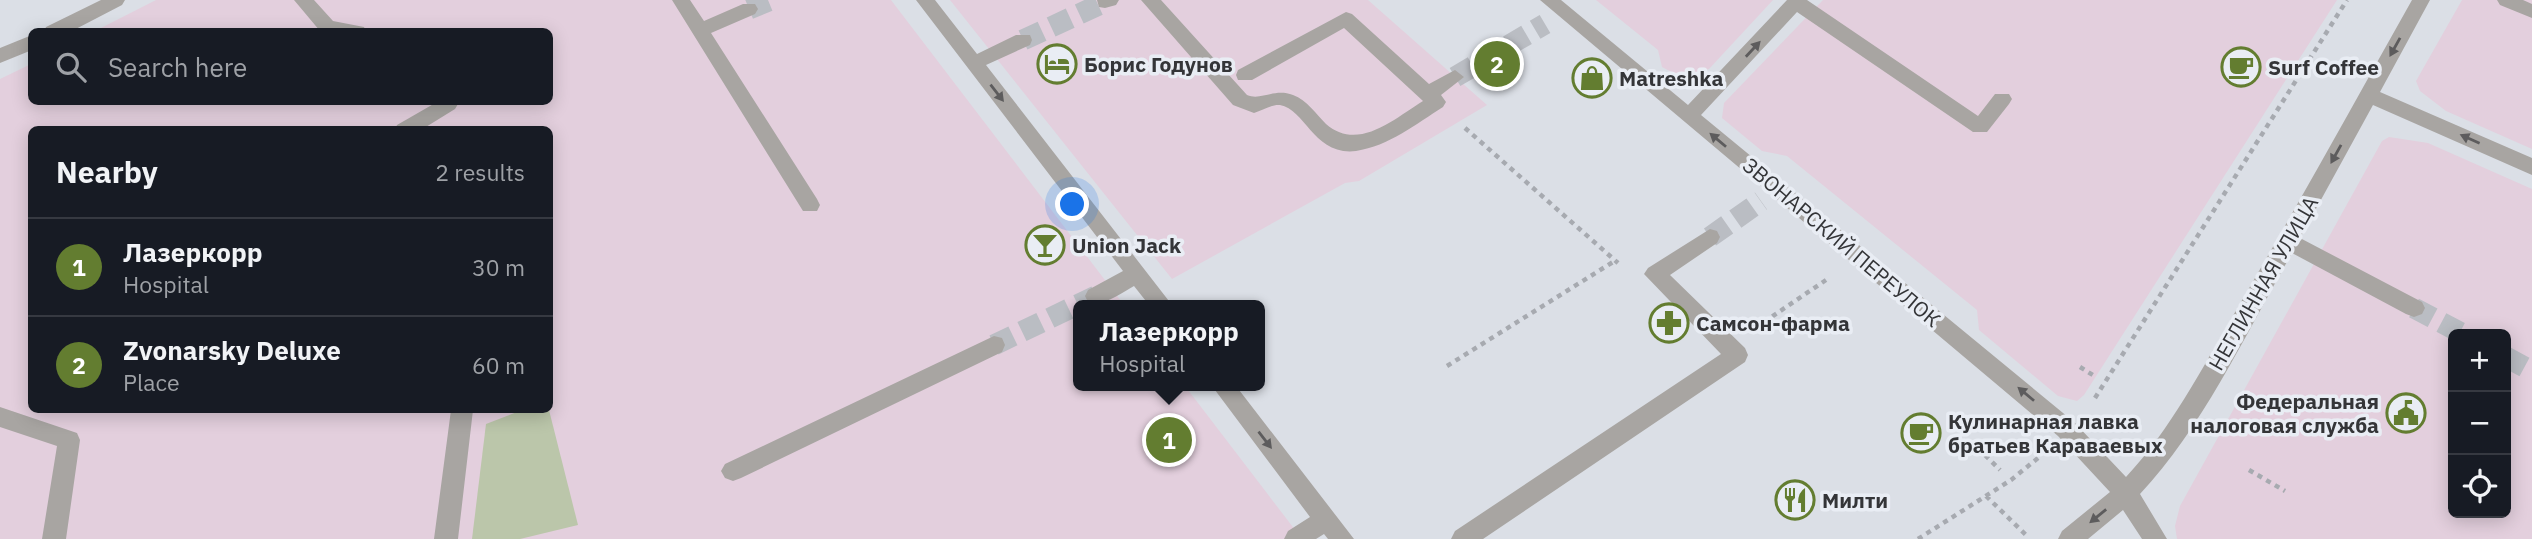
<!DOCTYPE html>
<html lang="en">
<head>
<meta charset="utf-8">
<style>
	:root { --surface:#171b24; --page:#242831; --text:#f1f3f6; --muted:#9ea1a6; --line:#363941; --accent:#637d30 }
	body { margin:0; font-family:"IBM Plex Sans",sans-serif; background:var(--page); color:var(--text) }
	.controls { position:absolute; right:21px; bottom:21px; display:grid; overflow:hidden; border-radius:10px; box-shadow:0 4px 18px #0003 }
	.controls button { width:63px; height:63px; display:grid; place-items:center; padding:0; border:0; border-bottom:2px solid var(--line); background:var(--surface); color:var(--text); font:35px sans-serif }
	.you { position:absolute; left:1073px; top:205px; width:24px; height:24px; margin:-18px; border:5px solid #fff; border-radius:50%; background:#1a73e8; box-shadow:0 0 0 10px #1a73e833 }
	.badge { display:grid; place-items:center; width:46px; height:46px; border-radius:50%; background:var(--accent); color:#fff; font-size:23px; font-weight:700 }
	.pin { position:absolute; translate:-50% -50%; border:4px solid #fff; box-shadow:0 2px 7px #0006 }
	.popup { position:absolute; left:1073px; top:300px; width:192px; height:91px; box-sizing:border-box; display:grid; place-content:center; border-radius:10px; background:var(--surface); filter:drop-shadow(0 2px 5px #0005); font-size:23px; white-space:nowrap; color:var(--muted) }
	.popup b { font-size:26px; color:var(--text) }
	.popup::after { content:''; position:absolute; left:50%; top:100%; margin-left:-14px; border:14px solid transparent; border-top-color:var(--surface) }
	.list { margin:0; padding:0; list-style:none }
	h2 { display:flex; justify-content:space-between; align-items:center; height:91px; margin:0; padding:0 28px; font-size:30px }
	h2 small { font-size:23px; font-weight:400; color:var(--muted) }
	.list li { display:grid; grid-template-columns:46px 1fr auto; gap:21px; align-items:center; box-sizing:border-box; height:98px; padding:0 28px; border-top:2px solid var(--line) }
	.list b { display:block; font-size:26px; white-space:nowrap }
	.list p { margin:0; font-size:23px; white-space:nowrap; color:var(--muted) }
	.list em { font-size:23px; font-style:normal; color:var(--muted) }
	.icon { flex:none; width:38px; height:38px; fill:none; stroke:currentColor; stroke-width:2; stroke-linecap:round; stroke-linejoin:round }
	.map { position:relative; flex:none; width:2532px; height:539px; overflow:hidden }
	.search { position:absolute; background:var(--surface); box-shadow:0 4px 18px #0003; left:28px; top:28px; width:525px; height:77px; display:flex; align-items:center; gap:18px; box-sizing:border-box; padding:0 24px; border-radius:10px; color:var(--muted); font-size:26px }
	.panel { position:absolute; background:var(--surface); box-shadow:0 4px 18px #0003; left:28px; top:126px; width:525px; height:287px; border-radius:10px }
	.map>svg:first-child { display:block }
	.commercial { fill:#e3cfdd; fill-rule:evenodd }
	.green { fill:#bbc6aa }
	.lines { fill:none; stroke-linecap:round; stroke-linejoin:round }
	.minor-tunnel { stroke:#babdc3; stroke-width:21; stroke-dasharray:21 10; stroke-linecap:butt }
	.path { stroke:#a7aab0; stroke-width:4.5; stroke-dasharray:5 5; stroke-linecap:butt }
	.minor { fill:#a8a5a2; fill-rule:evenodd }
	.oneway { fill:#5d5c5d }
	.labels { text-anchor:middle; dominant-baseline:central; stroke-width:7; stroke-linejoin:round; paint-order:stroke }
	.poi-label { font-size:21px; font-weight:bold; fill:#343538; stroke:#e9edf4; text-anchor:start }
	.street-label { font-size:21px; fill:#343538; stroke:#e9edf4 }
</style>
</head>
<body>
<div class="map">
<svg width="2532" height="539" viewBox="0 0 2532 539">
	<rect width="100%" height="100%" fill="#dbdfe6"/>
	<path class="commercial" d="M156 0H891L1124 305H1078V386H1185L1302 539H0V79L31 64 32 102H550V32L95 31ZM32 130H550V410H32Z
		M950 0H1368L1487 105 1359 181 1345 183 1172 279Z
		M1596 0H1773L1709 69 1687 76 1677 75 1662 67 1658 50Z
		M1823 0H2337L2084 395 2077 401 2058 396 1979 330 1977 310 1787 156 1762 151 1722 118 1724 103Z
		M2462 0H2532V149L2446 111 2420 91 2416 81Z
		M2389 137 2428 143 2532 189V539H2177L2175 526 2180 506 2382 141ZM2453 334H2506V513H2453Z"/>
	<path class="green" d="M522 410H549L578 525 520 539H472L486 424Z"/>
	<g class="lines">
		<path class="minor-tunnel" d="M749 9 771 0
			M1023 40 1105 2
			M1455 77 1545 24
			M1710 237 1761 201
			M2414 308 2463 334
			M994 345 1096 296
			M2506 357 2532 371"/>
		<path class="path" d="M1465 128 1618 263
			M1764 322 1826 280
			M1447 366 1613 262
			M2080 367 2096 377
			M2095 398 2347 0
			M1978 448 2000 470
			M2249 470 2285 491
			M1986 496 2028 537
			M1918 539 2011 480 2038 458"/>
		<path class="minor" d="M101 0H125L122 5 70 32H44L46 27Z
			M294 0H314L333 21 364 27 366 32 320 31Z
			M672 0H690L704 21 743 4H755L758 9 755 14 711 33 817 199 820 205 817 211H803Z
			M916 0H935L977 54 1016 35H1030L1032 40 1030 45 986 65 1172 305H1149L1134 286C1121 293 1104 307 1088 302L1085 296 1088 290 1123 271Z
			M1097 0H1119L1116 5 1105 8 1099 7Z
			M1141 0H1161L1247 95C1261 101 1274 88 1293 95 1307 100 1316 114 1326 124 1358 152 1394 119 1423 101L1344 28 1252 80H1238L1236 75 1238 70 1346 12 1352 14 1429 84 1455 70 1464 77 1441 95 1446 102 1443 107C1416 124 1389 146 1356 151 1314 156 1306 110 1280 105 1272 104 1261 111 1254 113L1233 105Z
			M1540 0H1561L1688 105 1787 0H1807L1978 116 1995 94H2009L2012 99 2009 104 1987 132H1973L1797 12 1701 115 2074 422 2126 477C2171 429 2201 370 2234 314 2295 210 2353 105 2412 0H2430L2380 92 2532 158V175L2373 105 2300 238 2422 302 2425 308 2422 314 2414 317 2406 314 2292 253C2246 333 2203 427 2140 494L2167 539H2142L2123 510 2088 539H2058L2062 531 2110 492 2058 436Z
			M2497 0H2523L2532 4V18L2500 5Z
			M32 35V50L0 63V48Z
			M437 102 458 104 455 109 421 130H395L397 125Z
			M1710 229 1717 231 1720 237 1717 243 1670 275 1745 348 1748 355 1745 362 1483 539H1451L1455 531 1721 354 1644 274 1648 268Z
			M994 336 1002 338 1005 345 1002 352 741 478 733 481 725 478 721 471 725 464Z
			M1212 386H1236L1354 539H1328L1324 534 1316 539H1284L1288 531 1310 517Z
			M0 407 77 433 80 440 66 539H42L57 446 0 427Z
			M451 410H473L458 539H434Z"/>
	</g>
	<defs><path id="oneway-solid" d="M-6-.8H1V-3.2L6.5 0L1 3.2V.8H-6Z" transform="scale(1.75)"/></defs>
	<g class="oneway">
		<use href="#oneway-solid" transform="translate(2395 47) rotate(119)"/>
		<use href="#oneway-solid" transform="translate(1753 49) rotate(-47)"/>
		<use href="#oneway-solid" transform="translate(997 93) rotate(52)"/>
		<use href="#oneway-solid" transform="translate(2470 139) rotate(-156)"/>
		<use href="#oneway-solid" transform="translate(1718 140) rotate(-140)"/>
		<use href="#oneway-solid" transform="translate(2336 154) rotate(119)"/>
		<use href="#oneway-solid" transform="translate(2026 394) rotate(-140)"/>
		<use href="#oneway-solid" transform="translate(1265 440) rotate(52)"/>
		<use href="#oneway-solid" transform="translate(2098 516) rotate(141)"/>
	</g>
	<defs>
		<g id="hotel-ring" transform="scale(2.0125)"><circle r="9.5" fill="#e9edf4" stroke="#637d30" stroke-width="1.5"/><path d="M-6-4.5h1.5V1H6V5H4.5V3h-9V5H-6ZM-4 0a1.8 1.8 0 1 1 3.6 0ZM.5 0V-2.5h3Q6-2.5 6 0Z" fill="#637d30"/></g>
		<g id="cafe-ring" transform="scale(2.0125)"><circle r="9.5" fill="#e9edf4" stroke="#637d30" stroke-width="1.5"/><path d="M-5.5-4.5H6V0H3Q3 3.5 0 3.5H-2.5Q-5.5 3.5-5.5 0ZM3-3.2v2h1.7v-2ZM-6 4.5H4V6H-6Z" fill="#637d30"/></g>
		<g id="shop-ring" transform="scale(2.0125)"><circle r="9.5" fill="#e9edf4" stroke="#637d30" stroke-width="1.5"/><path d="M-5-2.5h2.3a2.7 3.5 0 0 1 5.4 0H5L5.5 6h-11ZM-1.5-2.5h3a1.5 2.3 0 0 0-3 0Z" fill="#637d30"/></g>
		<g id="bar-ring" transform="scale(2.0125)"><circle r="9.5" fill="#e9edf4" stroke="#637d30" stroke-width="1.5"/><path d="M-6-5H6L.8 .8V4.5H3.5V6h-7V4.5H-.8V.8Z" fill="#637d30"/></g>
		<g id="pharmacy-ring" transform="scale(2.0125)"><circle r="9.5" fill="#e9edf4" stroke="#637d30" stroke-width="1.5"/><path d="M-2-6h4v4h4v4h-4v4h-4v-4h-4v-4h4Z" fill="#637d30"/></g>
		<g id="civic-ring" transform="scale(2.0125)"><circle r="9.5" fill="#e9edf4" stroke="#637d30" stroke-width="1.5"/><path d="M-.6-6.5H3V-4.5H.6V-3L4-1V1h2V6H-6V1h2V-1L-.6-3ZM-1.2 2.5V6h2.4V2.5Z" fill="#637d30"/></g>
		<g id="restaurant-ring" transform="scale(2.0125)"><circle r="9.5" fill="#e9edf4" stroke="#637d30" stroke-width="1.5"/><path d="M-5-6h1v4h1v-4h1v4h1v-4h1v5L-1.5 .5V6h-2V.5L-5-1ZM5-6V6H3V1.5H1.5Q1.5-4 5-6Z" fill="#637d30"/></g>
	</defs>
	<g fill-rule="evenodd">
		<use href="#hotel-ring" x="1057" y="64"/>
		<use href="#cafe-ring" x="2241" y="67"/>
		<use href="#shop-ring" x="1592" y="78"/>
		<use href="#bar-ring" x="1045" y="245"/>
		<use href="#pharmacy-ring" x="1669" y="323"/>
		<use href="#civic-ring" x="2406" y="413"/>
		<use href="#cafe-ring" x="1921" y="433"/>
		<use href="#restaurant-ring" x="1795" y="500"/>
	</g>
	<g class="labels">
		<g class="poi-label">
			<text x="1084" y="64">Борис Годунов</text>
			<text x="2268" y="67">Surf Coffee</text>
			<text x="1619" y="78">Matreshka</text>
			<text x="1072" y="245">Union Jack</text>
			<text x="1696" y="323">Самсон-фарма</text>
			<text x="2379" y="401" text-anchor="end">Федеральная<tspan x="2379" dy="24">налоговая служба</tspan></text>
			<text x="1948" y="421">Кулинарная лавка<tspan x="1948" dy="24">братьев Караваевых</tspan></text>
			<text x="1822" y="500">Милти</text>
		</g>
		<g class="street-label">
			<text transform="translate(1842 242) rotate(40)">ЗВОНАРСКИЙ ПЕРЕУЛОК</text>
			<text transform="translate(2263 283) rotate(-60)">НЕГЛИННАЯ УЛИЦА</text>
		</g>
	</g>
</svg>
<div class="controls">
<button>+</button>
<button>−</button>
<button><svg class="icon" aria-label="locate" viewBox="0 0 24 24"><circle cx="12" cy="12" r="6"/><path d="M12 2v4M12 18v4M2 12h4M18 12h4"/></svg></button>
</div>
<div class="you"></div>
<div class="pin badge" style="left:1169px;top:440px">1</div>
<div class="popup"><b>Лазеркорр</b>Hospital</div>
<div class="pin badge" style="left:1497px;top:64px">2</div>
<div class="search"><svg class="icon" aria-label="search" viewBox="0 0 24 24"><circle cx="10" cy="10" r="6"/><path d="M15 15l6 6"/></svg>Search here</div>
<section class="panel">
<h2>Nearby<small>2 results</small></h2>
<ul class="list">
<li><span class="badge">1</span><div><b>Лазеркорр</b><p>Hospital</p></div><em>30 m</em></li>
<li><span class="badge">2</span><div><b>Zvonarsky Deluxe</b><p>Place</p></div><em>60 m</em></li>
</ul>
</section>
</div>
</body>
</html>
